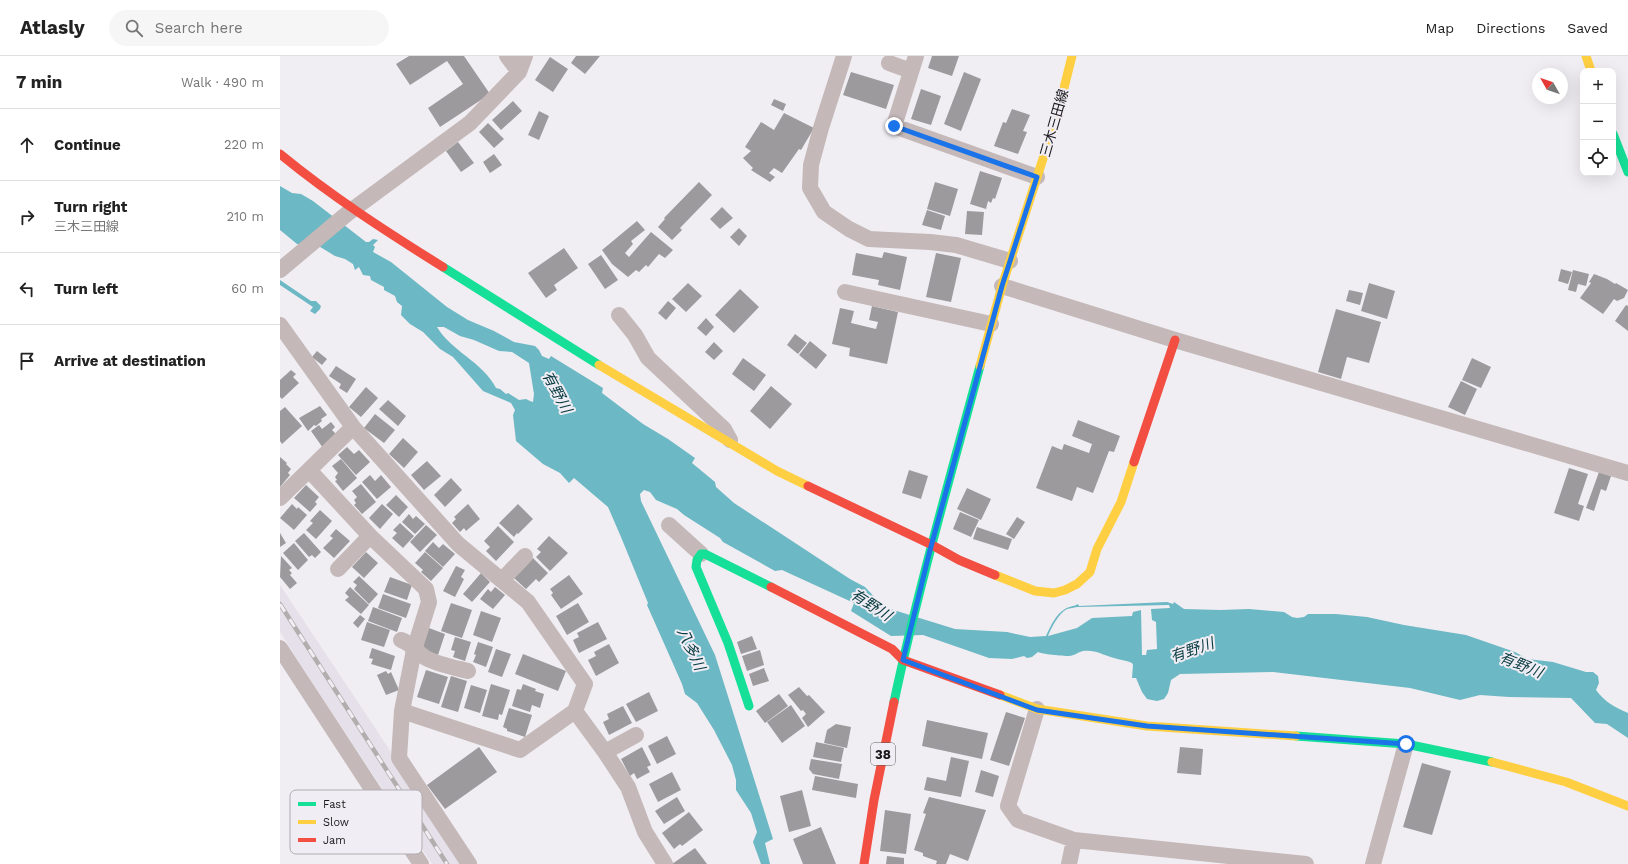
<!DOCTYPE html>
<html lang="en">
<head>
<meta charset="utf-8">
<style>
	:root { --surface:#fff; --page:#f6f6f6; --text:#222; --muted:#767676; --line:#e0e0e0 }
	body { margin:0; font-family:"Work Sans","Noto Sans JP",sans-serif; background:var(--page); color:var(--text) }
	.controls { position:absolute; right:12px; top:12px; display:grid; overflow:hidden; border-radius:8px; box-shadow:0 4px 16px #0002 }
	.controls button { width:36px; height:36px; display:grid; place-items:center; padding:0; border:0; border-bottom:1px solid var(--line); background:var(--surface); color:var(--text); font:20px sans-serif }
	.compass { position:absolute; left:1252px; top:12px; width:36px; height:36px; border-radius:50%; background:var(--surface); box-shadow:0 4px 16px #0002; rotate:310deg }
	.stop { position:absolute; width:12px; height:12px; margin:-9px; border:3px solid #1a73e8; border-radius:50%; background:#fff }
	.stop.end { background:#1a73e8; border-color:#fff; box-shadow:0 1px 4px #0008 }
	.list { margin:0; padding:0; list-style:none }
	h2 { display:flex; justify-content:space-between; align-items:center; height:52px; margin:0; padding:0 16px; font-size:17px }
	h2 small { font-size:13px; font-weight:400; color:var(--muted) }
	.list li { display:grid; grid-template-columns:26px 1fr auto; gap:12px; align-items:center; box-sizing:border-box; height:72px; padding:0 16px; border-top:1px solid var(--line) }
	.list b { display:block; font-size:15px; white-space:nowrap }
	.list p { margin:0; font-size:13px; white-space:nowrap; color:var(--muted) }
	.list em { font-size:13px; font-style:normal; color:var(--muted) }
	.icon { flex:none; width:22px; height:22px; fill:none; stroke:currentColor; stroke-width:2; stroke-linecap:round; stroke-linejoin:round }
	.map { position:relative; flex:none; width:1348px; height:808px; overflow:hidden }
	header { display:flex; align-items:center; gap:24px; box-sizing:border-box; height:56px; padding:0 20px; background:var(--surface); border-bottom:1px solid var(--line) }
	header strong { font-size:19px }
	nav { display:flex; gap:22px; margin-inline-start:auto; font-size:14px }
	.search { width:280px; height:36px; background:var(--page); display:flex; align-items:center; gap:10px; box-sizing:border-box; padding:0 14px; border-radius:22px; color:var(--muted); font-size:15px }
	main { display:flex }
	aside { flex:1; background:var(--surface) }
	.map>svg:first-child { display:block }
	.built { fill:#e5e0e9 }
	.water { fill:#6cb8c4; fill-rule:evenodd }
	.building { fill:#9c9a9c }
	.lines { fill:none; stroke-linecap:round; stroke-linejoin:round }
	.street { stroke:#c4b8b8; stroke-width:16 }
	.fast { stroke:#16e098; stroke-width:9 }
	.slow { stroke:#ffcf43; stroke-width:9 }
	.jam { stroke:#f24e42; stroke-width:9 }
	.rail-casing { stroke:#b4adae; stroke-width:4.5 }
	.rail { stroke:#f0edf4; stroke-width:3; stroke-dasharray:9; stroke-linecap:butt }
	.route { stroke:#1a73e8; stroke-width:5 }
	.labels { text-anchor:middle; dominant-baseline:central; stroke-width:4; stroke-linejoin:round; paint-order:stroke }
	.shield { fill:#f0edf4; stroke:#5a585b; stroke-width:1 }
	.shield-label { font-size:13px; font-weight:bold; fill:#19181a }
	.street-label { font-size:14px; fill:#19181a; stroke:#f0edf4 }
	.water-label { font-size:15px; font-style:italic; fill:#083b41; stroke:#f0edf4 }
	.key { fill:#f0edf4; stroke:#b0adb3; stroke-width:1 }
	.key-label { font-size:11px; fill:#19181a }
</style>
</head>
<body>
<header>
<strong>Atlasly</strong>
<div class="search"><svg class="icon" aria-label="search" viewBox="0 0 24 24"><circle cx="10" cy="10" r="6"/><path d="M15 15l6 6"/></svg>Search here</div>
<nav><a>Map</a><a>Directions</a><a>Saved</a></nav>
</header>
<main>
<aside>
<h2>7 min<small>Walk · 490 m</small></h2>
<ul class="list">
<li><svg class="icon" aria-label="ahead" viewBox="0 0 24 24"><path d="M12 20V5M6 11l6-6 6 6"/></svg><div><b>Continue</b></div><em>220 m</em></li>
<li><svg class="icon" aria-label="right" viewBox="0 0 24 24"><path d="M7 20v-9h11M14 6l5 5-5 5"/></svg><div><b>Turn right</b><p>三木三田線</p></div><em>210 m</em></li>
<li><svg class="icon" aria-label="left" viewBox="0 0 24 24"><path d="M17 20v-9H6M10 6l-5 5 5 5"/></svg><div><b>Turn left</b></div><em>60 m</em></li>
<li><svg class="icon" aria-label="arrive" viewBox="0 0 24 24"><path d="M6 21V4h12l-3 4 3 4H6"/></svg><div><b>Arrive at destination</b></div></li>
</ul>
</aside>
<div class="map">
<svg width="1348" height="808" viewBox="0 0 1348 808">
	<rect width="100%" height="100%" fill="#f0eef3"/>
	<path class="built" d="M0 529 111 696 112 703 183 808H152L43 643 0 576Z"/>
	<path class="water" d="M0 130 12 137 21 138 33 145 86 186H89L93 183 98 184 93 189 95 191 93 196 111 206 167 251 188 264 214 275 234 286 255 290 259 294 262 300 269 303 271 300 323 332 322 337 363 368 388 383 415 402 412 407 435 426 436 431 454 447 570 523 585 531 604 551 675 573 727 576 750 581 766 580C770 571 776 558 785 553 789 550 793 551 798 548L799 550 887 546 893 548 894 546 904 553 940 554 969 553 1004 556 1012 561 1017 562 1024 561 1028 558H1056L1087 561 1124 569 1186 579 1235 596 1248 603 1273 606 1306 616H1313L1318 620 1319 627 1316 634C1325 646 1334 651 1348 657V682L1327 668 1315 667 1291 642 1229 641 1200 639 1180 644 1130 632 993 616 900 618 891 624 888 637 884 643 877 645 867 643 862 636 856 622H852L853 609 852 607C846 604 840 604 834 602 821 599 818 594 803 595 798 596 794 600 789 600 783 600 761 598 758 596L752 601 747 602 744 600 732 603 709 602 643 579 611 580 571 555 574 547 502 514 495 515 443 486 440 482 404 459 397 453 376 444 370 436 364 434 360 438 361 445 435 599 493 783 485 787 490 808H481L473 786 477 776 471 757 456 734V724L452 709 434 674 417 647 405 638 402 628 367 549 368 547 341 481 328 451 294 422 289 427 280 417 263 408 236 385 233 359 235 354 231 347 203 335 173 301 160 293 143 276 130 268 121 259 122 250 117 246 115 240 104 234V231L91 224 90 220 83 219 79 211 75 214 73 208 65 203 55 200 37 189 17 188 0 174ZM157 271H164L180 280 194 284 219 295 232 296 249 307 254 338 253 346 250 345 246 343 239 344 228 337 226 338 220 333 216 332C203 306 171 295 157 271ZM889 549 890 552 871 553 872 564 876 566 877 593 867 594 866 599H862L861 554 853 556 852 560 812 562 797 572 768 580C771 572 779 557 787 553 790 552 794 552 797 551Z
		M0 224 31 245H36L41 250 40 253 35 258 30 255 33 251 0 229Z"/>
	<path class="building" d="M129 0H184L210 38 160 71 148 52 183 28 167 5 130 29 116 8Z
		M296 0H320L305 18 291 7Z
		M652 0H679L672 20 648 12Z
		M270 1 288 13 273 36 255 24Z
		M571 16 614 29 606 53 563 39Z
		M684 16 701 23 681 75 664 68Z
		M641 33 661 40 651 69 631 63Z
		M494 43 506 48 503 55 491 49Z
		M233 45 242 55 221 74 212 64Z
		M732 53 750 59 743 75 747 76 738 98 714 90 723 66 726 67Z
		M259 55 269 60 259 84 248 79Z
		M504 57 534 72 521 94 519 93 502 117 494 112 489 117 495 121 490 126 471 114 473 112 463 102 471 95 465 91 481 66 494 74Z
		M208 67 224 83 214 92 199 76Z
		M178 86 194 107 181 116 166 95Z
		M214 98 222 109 210 117 203 106Z
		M700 115 722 122 715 143 713 142 711 147 708 145 706 153 690 148Z
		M419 126 432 139 400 172 402 174 392 184 378 171 385 163 384 162Z
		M655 126 678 133 670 160 647 153Z
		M442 151 453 162 440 173 430 163Z
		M647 154 665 160 661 174 642 169Z
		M687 155 704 156 702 179 685 178Z
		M357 165 365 174 351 185 353 188 345 197 349 201 371 176 393 194 385 202 379 198 368 211 366 209 359 216 356 214 348 221 332 208 322 194Z
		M459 172 467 180 459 190 450 181Z
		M284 192 298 212 274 229 277 234 266 242 248 217Z
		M604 196 627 201 620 234 598 229 599 224 572 219 576 197 602 202Z
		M656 197 681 202 671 246 646 241Z
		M321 199 338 224 325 233 308 208Z
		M1281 213 1292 216 1288 228 1278 225Z
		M1293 214 1309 218 1306 230 1298 228 1296 236 1288 234Z
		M1314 218 1327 223 1335 228 1336 227 1348 234 1344 242 1337 245 1334 243 1323 258 1300 242 1311 227 1309 226Z
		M408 227 422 240 406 256 392 243Z
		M1089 227 1115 235 1107 263 1081 255Z
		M460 233 479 251 454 277 435 259Z
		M1069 234 1083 237 1080 249 1066 245Z
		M388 245 396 252 386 264 378 257Z
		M1346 249 1348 250V275L1335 265Z
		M592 250 618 256 607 308 569 300 570 292 552 288 560 252 574 255 571 267 596 273 598 266 589 264Z
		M1056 253 1101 266 1089 307 1067 301 1061 323 1038 316Z
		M426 262 434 271 426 280 417 272Z
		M515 278 527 287 518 298 507 289Z
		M530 285 547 299 536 313 519 299Z
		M434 286 443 295 434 304 425 296Z
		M37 295 47 303 42 309 32 301Z
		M463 302 486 319 474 335 452 318Z
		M1192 302 1211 311 1201 332 1182 324Z
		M56 310 76 323 67 337 59 332 61 328 49 320Z
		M11 314 16 318 13 321 19 327 2 343 0 341V324Z
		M1181 325 1197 333 1185 359 1168 351Z
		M491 330 512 348 490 373 470 355Z
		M86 331 98 342 81 361 69 351Z
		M108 344 126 360 118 370 99 353Z
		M40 350 47 359 41 363 42 365 36 370 34 369 28 375 19 362Z
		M5 351 22 370 2 388 0 385V355Z
		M95 358 115 374 104 387 84 372Z
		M798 364 840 380 834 396 829 395 813 437 797 431 792 445 756 432 772 390 782 394 784 388 809 397 812 388 792 380Z
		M51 366 55 371 52 374 58 380 43 392 31 375 39 369 42 373Z
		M123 382 138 396 124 412 109 398Z
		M67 391 74 398 79 394 90 406 76 419 58 399Z
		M0 401 7 407 6 408 11 413 8 417 10 419 0 431Z
		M61 403 77 422 63 435 55 425 57 424 55 421 58 417 52 410Z
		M147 405 161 420 144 434 131 419Z
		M1289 412 1308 418 1298 448 1304 450 1299 465 1274 457Z
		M629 414 648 420 641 443 622 437Z
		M1319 416 1331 420 1326 435 1321 433 1314 455 1306 452Z
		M90 419 95 425 101 419 111 431 97 443 82 426Z
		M171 422 182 434 165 451 154 439Z
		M81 428 96 446 82 458 74 449 76 447 74 444 77 441 72 435Z
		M26 429 39 441 35 446 37 448 30 456 14 442Z
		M687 432 711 443 701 464 677 453Z
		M116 439 128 451 119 461 106 449Z
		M12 448 17 453 18 451 27 459 14 474 0 462Z
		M102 448 113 458 100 473 89 462Z
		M188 448 200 463 186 475 184 472 180 476 172 467 176 463 174 461Z
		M238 448 253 463 238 478 237 477 234 481 219 467Z
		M40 454 52 465 36 483 26 474 33 467 30 465Z
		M680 456 699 464 691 481 673 473Z
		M129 458 133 463 136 460 145 468 135 478 122 466Z
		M737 461 745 466 734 483 726 478Z
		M120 467 134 480 123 492 112 482 117 477 113 474Z
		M146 469 157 479 140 496 130 486Z
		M218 470 234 486 216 505 206 495 210 491 204 485Z
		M697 471 732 483 728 494 693 483Z
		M56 473 70 485 54 502 43 492 53 482 50 480Z
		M0 477 6 487 0 491Z
		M24 477 41 496 35 502 32 499 29 501 15 485Z
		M269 480 288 497 270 515 256 501 261 496 257 493Z
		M153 486 159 492 163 488 175 498 163 511 145 495Z
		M14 487 28 504 18 514 3 497Z
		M86 496 98 507 84 522 72 511Z
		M145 496 163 512 151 525 141 516 143 514 135 507Z
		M1 500 12 512 9 514 12 517 10 519 17 527 10 533 0 521Z
		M253 502 268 517 259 526 256 523 246 533 234 522Z
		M176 510 185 514 181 521 184 523 175 541 163 535Z
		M201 517 210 526 192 546 183 538Z
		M289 519 303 538 281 553 271 539 273 537 270 533Z
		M79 520 98 538 89 548 74 533 77 529 73 526Z
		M110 521 132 529 127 544 104 536Z
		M70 531 89 549 81 558 65 544 69 541 65 537Z
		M215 531 225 539 213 553 200 543 208 533 211 536Z
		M103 538 131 548 126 562 98 552Z
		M171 547 192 554 182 582 161 575Z
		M298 547 309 566 287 579 276 560Z
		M93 551 122 562 117 576 88 565Z
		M201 555 221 562 212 586 193 579Z
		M80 559 85 563 78 572 73 567Z
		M87 566 110 574 104 591 81 584Z
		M318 566 327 583 299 597 293 584 299 581 297 577Z
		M149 572 165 578 158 599 145 594 143 590Z
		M472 580 477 593 461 598 457 586Z
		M175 581 191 586 185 605 173 601 175 595 171 594Z
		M198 586 213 591 206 611 193 606 196 599 194 598Z
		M329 588 339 607 316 620 308 604 316 600 314 596Z
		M92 592 115 600 111 614 91 608 93 603 89 602Z
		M216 593 231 598 222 621 208 616Z
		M480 594 484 609 467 615 462 600Z
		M243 598 286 615 278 635 235 618Z
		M484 612 489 625 473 630 469 618Z
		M146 614 168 621 159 648 137 641Z
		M106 615 108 618 111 616 119 634 106 639 97 619Z
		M171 620 187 625 178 656 161 651Z
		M211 628 230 634 222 659 219 658 218 664 202 660Z
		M243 628 256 633 255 635 264 638 260 652 252 649 250 656 232 650 237 633 241 634Z
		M191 629 207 634 200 657 184 652Z
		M519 631 527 640 529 639 545 656 528 671 522 662 526 658 523 654 521 655 508 639Z
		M369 636 378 655 356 666 346 648Z
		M499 638 508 650 485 667 476 655Z
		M511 649 525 670 502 687 487 666Z
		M343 650 352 667 329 679 323 666 329 663 327 658Z
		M229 652 252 659 245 681 227 675V673L223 671Z
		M726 656 745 662 729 710 710 704Z
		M647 664 708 677 702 703 642 690Z
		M556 668 571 671 567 692 544 687 547 674Z
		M387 680 396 698 377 708 368 690Z
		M536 686 564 692 561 706 533 701Z
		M199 691 217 716 165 753 147 729Z
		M362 691 371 709 367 711 370 716 357 723 354 717 350 720 341 703Z
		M900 691 923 693 921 719 897 717Z
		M671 701 689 705 681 741 644 734 647 721 666 725Z
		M531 703 562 708 559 723 533 718 529 713Z
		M1142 707 1171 715 1152 779 1123 771Z
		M701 714 719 720 713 741 695 736Z
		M392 716 401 734 378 746 369 728Z
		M535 720 578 728 576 742 532 734Z
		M522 734 531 770 509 776 500 740Z
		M397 741 405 755 384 768 375 755Z
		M649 741 706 754 688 805 670 798 666 808H656L657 805 643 800V797L634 794 646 758 643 757Z
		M605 754 631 758 626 798 600 795Z
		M409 756 423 774 402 790 400 788 394 793 382 777Z
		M541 771 556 808H523L513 783Z
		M415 792 427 808H392Z
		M607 800 624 802V808H606Z"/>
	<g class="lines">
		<path class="street" d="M227 0 239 16
			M564 0 541 72 531 109 530 132 544 156 569 173 589 183 650 186 676 189 730 205
			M636 0 614 70 757 121
			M609 7 631 15
			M0 214 68 157 190 67 239 16 245 0
			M722 230 895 284 1348 417
			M565 236 711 268
			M339 259 355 279 368 302 444 373 450 384
			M0 269 73 371 178 488 248 546 305 628 295 655 240 694 122 655 134 594 149 546 146 533 90 480 29 414 73 371
			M0 442 29 414
			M389 469 421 498
			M58 513 90 480
			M222 524 245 500
			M121 584C131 587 136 596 146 602 156 608 176 612 188 615
			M0 592 141 808
			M757 653 728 750 738 764 794 784 1026 808
			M122 655 119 702 189 808
			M295 655 325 696 348 731 365 776 385 808
			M325 696 356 679
			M789 808 794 784
			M1093 808 1126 688"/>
		<path class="fast" d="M1333 78 1348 116
			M163 211 319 309
			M614 646C638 533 670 422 700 310
			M469 650 448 587 416 511 417 504 421 498H425L491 531
			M1016 680 1126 688 1212 706"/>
		<path class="slow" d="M1306 0 1311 15
			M319 309 497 415 528 430
			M700 310 722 230 778 56 792 0
			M715 519 755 535 774 537 785 534 797 528 810 516 817 493 841 446 854 406
			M720 639 757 653 867 670 1016 680
			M1212 706 1286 726 1348 750"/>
		<path class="jam" d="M0 98C51 140 107 176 163 211
			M854 406 895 284
			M528 430 652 489 679 504 715 519
			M491 531 612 593 623 604 720 639
			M584 808 594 744 614 646"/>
		<g class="rail-casing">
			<path id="rail" d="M0 548 167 808"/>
		</g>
		<use href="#rail" class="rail"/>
	</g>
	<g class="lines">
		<path class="route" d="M614 70 757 121 722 230 649 498 623 604 757 654 867 670 1126 688"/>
	</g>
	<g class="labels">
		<rect class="shield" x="591" y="687" width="24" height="22" rx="3"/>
		<g class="shield-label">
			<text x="603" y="698">38</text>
		</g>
		<g class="street-label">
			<text transform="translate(774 67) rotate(-74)">三木三田線</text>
		</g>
		<g class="water-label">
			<text transform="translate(277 336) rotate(62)">有野川</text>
			<text transform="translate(591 549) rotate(33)">有野川</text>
			<text transform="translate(411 593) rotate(65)">八多川</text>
			<text transform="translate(912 594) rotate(-19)">有野川</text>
			<text transform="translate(1241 609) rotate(22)">有野川</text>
		</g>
	</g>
	<rect x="10" y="734" width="132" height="64" rx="6" class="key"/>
	<rect x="18" y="746" width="18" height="4" fill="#16e098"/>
	<rect x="18" y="764" width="18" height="4" fill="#ffcf43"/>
	<rect x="18" y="782" width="18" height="4" fill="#f24e42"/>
	<g class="key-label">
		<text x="43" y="752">Fast</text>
		<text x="43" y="770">Slow</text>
		<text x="43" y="788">Jam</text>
	</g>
</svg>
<div class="controls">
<button>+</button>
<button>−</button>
<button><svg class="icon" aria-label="locate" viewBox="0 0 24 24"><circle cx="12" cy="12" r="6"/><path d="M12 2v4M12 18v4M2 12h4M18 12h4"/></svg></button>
</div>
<svg class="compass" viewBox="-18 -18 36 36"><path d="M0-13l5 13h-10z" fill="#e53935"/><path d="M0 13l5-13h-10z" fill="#767676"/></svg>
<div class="stop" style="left:1126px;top:688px"></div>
<div class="stop end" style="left:614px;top:70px"></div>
</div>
</main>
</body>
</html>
